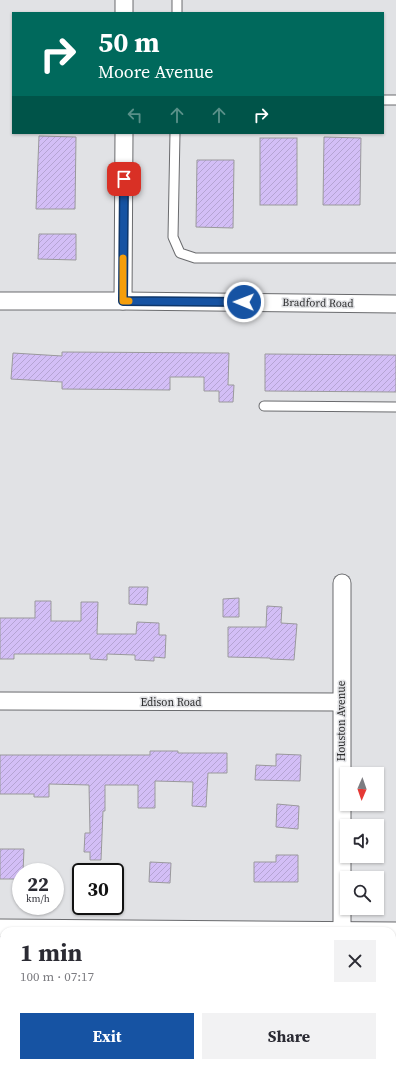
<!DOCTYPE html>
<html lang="en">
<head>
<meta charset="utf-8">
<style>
	body { margin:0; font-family:"Source Serif 4",serif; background:#f2f2f3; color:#2b2b33; height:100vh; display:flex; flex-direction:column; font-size:15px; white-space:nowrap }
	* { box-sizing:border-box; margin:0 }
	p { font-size:13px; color:#7c7c81 }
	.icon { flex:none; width:22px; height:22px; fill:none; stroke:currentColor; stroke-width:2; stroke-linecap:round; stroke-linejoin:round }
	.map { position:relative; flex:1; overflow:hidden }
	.panel { position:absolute; left:0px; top:927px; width:396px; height:140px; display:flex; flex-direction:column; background:#fff; border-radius:12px 12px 0 0; box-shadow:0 1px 3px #0004 }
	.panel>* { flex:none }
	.banner { position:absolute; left:12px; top:12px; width:372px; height:122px; border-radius:0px; box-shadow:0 1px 3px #0004; background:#00695c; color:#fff; overflow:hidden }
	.needle { width:26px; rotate:182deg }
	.fabs { position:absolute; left:340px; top:767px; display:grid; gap:8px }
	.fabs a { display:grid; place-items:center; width:44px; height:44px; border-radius:0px; background:#fff; box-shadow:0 1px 3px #0004; font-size:20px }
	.speed { position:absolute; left:12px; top:863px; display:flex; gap:8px; font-size:20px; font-weight:700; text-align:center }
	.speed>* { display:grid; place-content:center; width:52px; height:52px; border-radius:50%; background:#fff; box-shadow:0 1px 3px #0004; line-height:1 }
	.speed small { font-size:10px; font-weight:400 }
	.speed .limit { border:2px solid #111; border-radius:6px; background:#fff; color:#111 }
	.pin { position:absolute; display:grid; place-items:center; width:34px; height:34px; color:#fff; margin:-17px; border-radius:8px; box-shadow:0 2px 6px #0006 }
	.me { position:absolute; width:44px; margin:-22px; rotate:271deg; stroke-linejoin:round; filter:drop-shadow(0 0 3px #0008) }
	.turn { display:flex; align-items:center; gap:14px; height:84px; padding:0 20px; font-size:18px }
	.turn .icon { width:52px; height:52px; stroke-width:2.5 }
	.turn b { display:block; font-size:28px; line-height:34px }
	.lanes { display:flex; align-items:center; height:38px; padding:0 20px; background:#0003; justify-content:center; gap:20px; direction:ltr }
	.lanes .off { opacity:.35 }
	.round { display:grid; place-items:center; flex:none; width:42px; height:42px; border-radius:0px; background:#f2f2f3 }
	.summary { display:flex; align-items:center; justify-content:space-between; height:68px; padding:0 20px }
	h1 { font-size:24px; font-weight:700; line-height:30px }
	.primary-button { display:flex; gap:8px; margin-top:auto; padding:8px 20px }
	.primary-button a { flex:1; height:46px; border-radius:0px; background:#1653a3; color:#fff; font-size:16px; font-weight:700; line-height:46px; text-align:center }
	.primary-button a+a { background:#f2f2f3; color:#2b2b33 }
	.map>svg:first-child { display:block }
</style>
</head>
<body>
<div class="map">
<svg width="396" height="1067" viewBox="0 0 396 1067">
	<defs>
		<pattern id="building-hatch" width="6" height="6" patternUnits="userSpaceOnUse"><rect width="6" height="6" fill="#d3bef6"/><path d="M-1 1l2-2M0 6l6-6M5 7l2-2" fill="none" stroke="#b5a4d3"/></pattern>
	</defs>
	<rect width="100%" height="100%" fill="#e1e2e5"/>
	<g fill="url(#building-hatch)" stroke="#9a999c">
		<path d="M39,136L76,137L75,209H36Z"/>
		<path d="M324,137L361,138L360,205H323Z"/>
		<rect x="260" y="138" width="37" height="67"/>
		<path d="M197,160H234L233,228L196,227Z"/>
		<path d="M39,234H76V260L38,259Z"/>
		<path d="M62,352L229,353L228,385H234L233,402H219V391H204V377H170V390L62,389V382L11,379L13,353L62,356Z"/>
		<path d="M265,354L396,355V392L265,391Z"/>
		<path d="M129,587H148L147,605L129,604Z"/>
		<path d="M239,598V617H223V599Z"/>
		<path d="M35,601H51V621H81V602H98L97,634H136L137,622L159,623V635H166L165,658L154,657V661L135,660V655L107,654V660L90,659V654H14V659H0V618H35Z"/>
		<path d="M267,606L282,607L281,623L297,624L294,660L270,659V658L228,657V627H266Z"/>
		<path d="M150,751H178V753H227V773H208L206,807L192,806L193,782L155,781V808H138V785H105V811H103L101,860H90V852H84L85,833H90L89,785L49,784V797H34V794H0V755H150Z"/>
		<path d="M276,754L301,755L300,781L255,780L256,765L276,766Z"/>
		<path d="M277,804L299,806L298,829L276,827Z"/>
		<path d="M0,849H24L23,872H21V879H0Z"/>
		<path d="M276,855H298V882H254V862H276Z"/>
		<path d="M150,862L171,863L170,883L149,882Z"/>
	</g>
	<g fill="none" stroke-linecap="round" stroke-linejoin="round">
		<g stroke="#6a6b6e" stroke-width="11">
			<g id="service">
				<path d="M177,13V0"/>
				<path d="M383,100H396"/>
				<path d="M175,133L173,237L180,253L195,258H396"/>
				<path d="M264,406L396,407"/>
			</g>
		</g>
		<g stroke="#6a6b6e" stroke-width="19">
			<g id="minor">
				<path d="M124,13V0"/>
				<path d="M0,301H123L396,304"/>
				<path d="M123,301L124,133"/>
				<path d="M342,583V931"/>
				<path d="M0,701L341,702"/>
				<path d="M0,928L396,931"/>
				<path d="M341,1067L342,1063"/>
			</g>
		</g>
		<use href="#service" stroke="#fff" stroke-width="9"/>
		<use href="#minor" stroke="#fff" stroke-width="17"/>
	</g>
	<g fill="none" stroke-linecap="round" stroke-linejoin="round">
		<g stroke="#0e366a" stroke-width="10">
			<path id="route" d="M124,179L123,301L244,302"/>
		</g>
		<use href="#route" stroke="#1653a3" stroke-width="7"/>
		<path stroke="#f59e0b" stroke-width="7" d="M123,258V301H129"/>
	</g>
	<g text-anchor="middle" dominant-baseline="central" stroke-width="3" stroke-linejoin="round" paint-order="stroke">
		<g font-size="11" fill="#2c2d2e" stroke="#e1e2e5">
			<text transform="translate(318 303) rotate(1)">Bradford Road</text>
			<text x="171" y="702">Edison Road</text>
			<text transform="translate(341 721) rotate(-90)">Houston Avenue</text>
		</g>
	</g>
</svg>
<div class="fabs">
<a><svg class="needle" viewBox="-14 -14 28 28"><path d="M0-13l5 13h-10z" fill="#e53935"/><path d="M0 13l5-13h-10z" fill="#7c7c81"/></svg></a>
<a><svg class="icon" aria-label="sound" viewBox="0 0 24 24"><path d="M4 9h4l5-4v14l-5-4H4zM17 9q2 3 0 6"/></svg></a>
<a><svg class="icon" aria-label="search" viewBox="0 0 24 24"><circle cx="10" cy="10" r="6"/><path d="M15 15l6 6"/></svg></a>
</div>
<div class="speed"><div>22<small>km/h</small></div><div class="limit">30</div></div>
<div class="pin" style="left:124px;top:179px;background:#d93025"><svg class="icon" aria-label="arrive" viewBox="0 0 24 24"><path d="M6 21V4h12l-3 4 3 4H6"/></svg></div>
<svg class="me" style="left:244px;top:302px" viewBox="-20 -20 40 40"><circle r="17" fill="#1653a3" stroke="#fff" stroke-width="3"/><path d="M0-11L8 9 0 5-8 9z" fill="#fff"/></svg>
<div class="banner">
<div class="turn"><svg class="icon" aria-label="right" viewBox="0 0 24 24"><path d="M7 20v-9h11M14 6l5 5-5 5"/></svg><div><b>50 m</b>Moore Avenue</div></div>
<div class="lanes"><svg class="icon off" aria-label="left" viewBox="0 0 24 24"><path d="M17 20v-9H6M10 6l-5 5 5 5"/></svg><svg class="icon off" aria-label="ahead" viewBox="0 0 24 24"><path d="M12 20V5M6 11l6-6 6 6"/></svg><svg class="icon off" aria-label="ahead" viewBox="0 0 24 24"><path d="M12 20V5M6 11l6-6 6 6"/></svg><svg class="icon" aria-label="right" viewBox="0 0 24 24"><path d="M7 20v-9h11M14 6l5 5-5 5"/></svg></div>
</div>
<section class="panel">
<div class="summary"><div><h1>1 min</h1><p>100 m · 07:17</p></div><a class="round"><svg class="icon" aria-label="close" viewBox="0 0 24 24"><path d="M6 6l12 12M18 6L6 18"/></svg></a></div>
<div class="primary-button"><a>Exit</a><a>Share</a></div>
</section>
</div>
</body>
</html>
